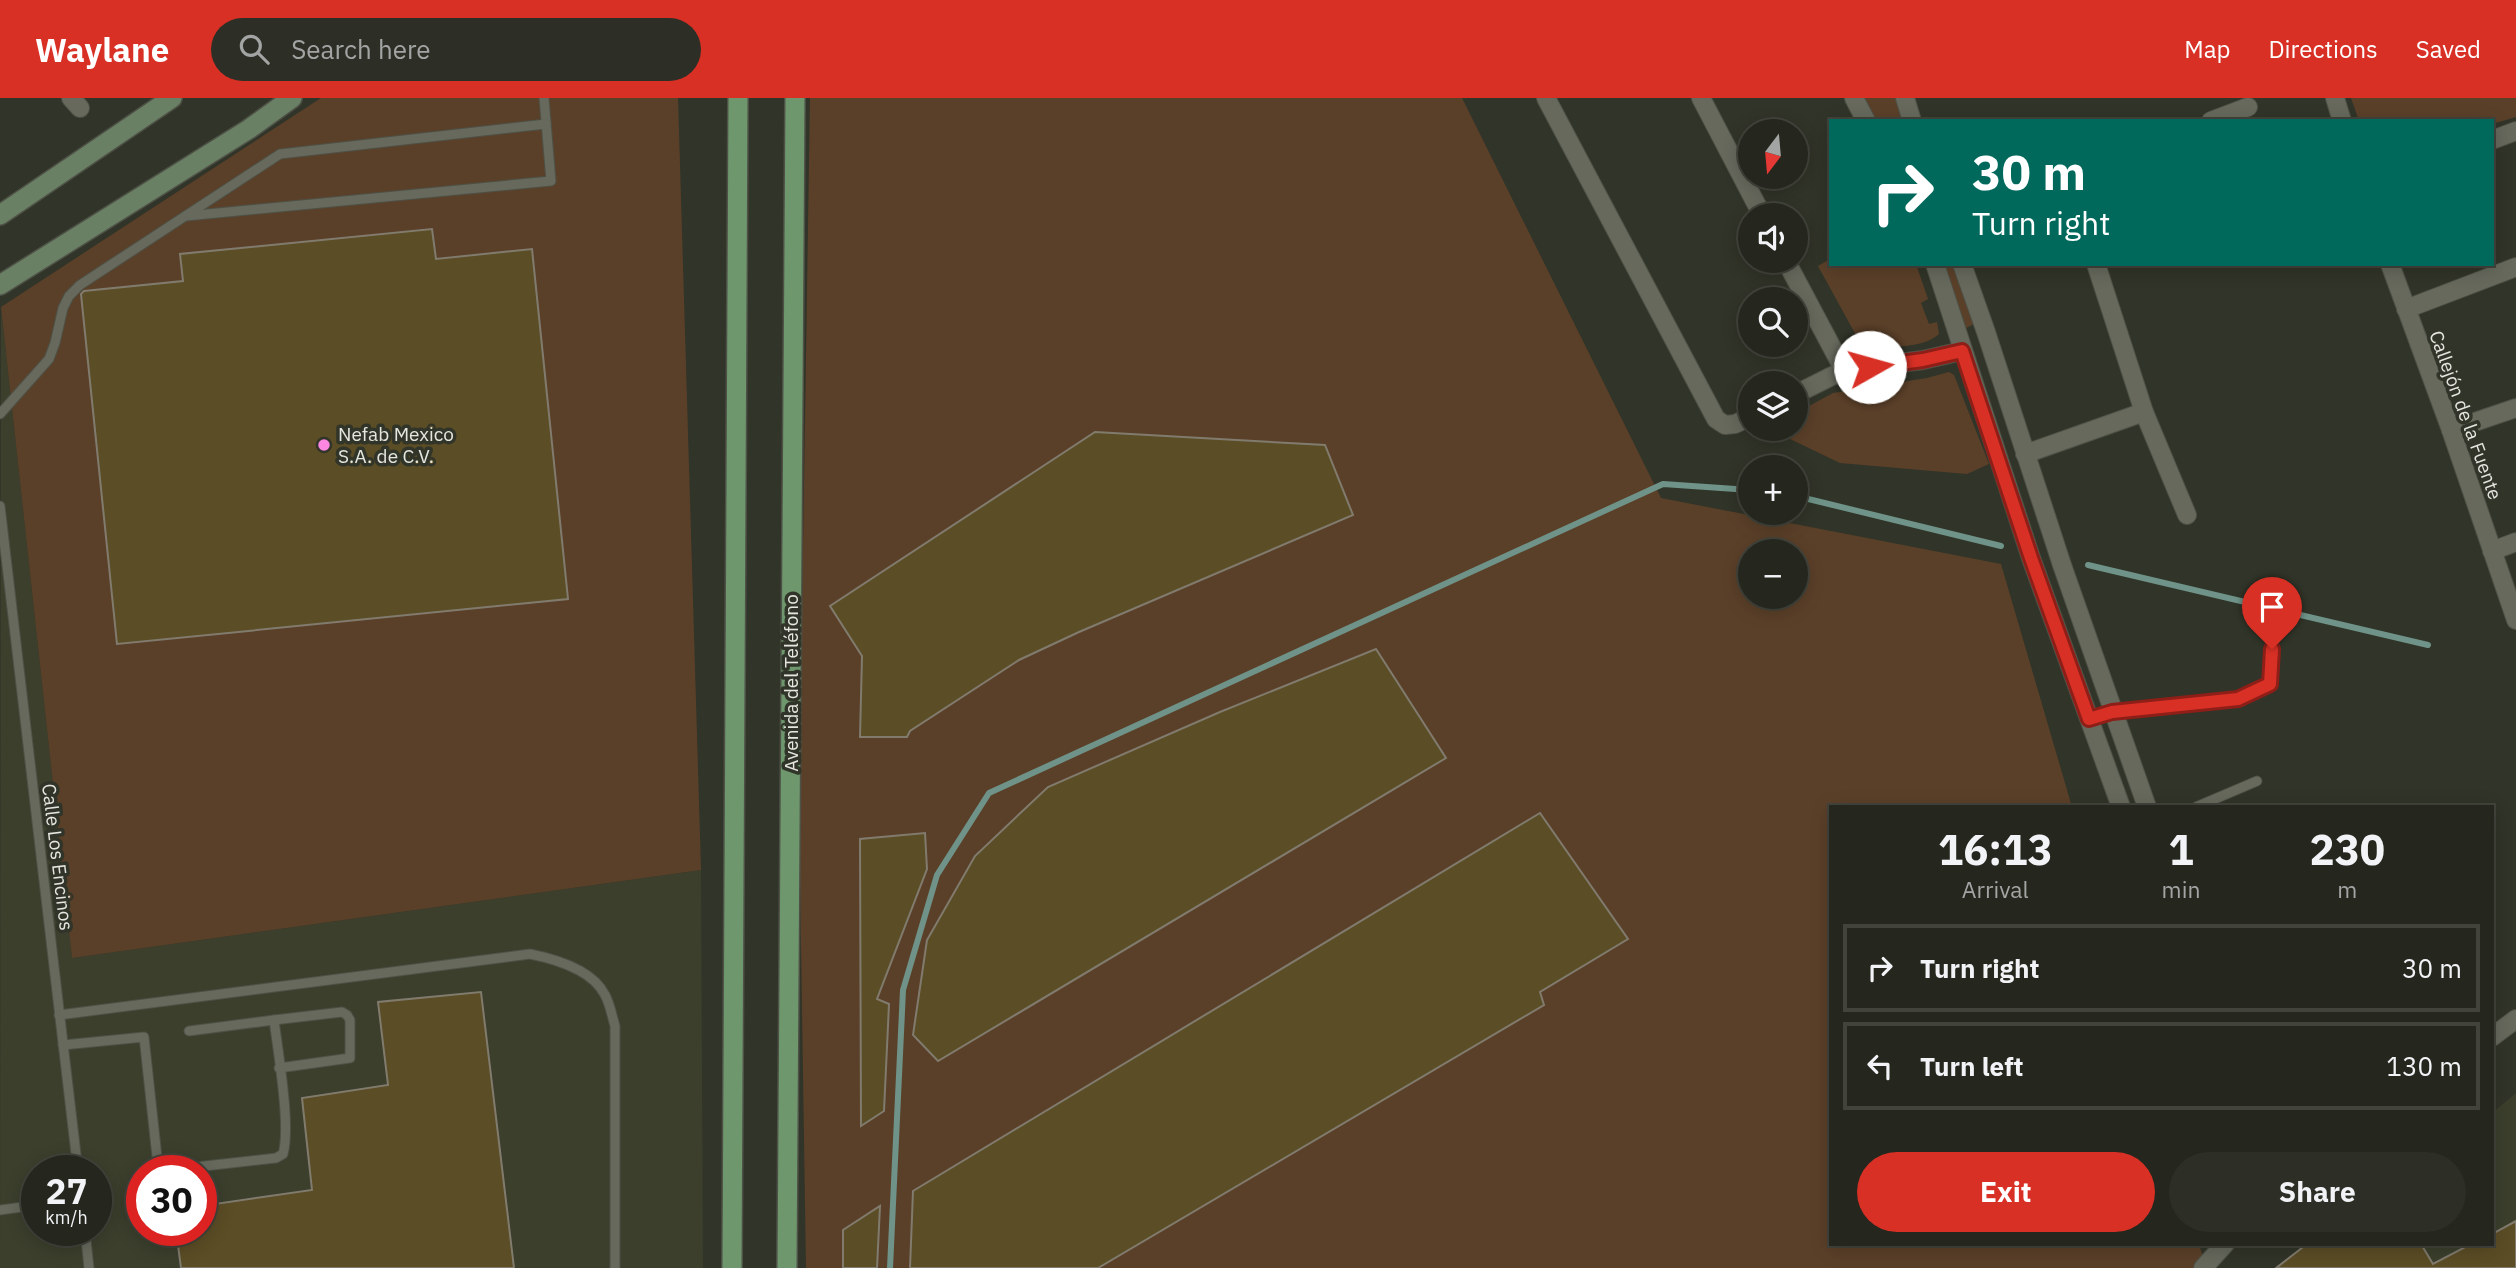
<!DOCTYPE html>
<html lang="en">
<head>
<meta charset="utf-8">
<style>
	body { margin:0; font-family:"IBM Plex Sans",sans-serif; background:#2d2f27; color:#f1f3f6; height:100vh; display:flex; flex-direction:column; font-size:26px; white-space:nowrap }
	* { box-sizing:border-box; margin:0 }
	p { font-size:23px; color:#a3a5a4 }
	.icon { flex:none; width:38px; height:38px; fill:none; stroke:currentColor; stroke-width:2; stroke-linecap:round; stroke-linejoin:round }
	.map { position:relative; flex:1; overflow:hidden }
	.panel { position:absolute; left:1829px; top:707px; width:665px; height:441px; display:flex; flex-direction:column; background:#25271e; border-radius:0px; box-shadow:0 4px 18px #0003,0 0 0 2px #42443c }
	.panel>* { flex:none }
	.banner { position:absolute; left:1829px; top:21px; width:665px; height:147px; border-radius:0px; box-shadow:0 4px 18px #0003,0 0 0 2px #42443c; background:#00695c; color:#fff; overflow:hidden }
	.needle { width:46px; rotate:196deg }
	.buttons { position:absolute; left:1738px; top:21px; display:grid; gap:14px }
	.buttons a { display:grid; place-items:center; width:70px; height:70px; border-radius:50%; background:#25271e; box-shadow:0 4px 18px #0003,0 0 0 2px #42443c; font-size:35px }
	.speed { position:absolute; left:21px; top:1057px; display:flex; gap:14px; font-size:35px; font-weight:700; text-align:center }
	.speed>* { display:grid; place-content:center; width:91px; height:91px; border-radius:50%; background:#25271e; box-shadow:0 4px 18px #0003,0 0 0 2px #42443c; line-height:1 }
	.speed small { font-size:18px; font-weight:400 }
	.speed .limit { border:10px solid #d22; background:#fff; color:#111 }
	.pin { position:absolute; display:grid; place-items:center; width:60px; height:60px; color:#fff; margin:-72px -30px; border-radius:50% 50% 50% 0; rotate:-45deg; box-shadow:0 0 7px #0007 }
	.pin .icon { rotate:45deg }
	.me { position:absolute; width:77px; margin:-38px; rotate:83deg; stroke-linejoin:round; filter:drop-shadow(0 0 5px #0008) }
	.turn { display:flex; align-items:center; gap:24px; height:147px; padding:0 28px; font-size:32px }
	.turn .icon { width:91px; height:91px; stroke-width:2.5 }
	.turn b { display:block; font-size:49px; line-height:60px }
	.eta { display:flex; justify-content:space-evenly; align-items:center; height:119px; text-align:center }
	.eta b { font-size:42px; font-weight:800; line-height:49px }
	.cta { display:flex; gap:14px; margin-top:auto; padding:14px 28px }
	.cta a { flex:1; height:80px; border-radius:42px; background:#d93025; color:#fff; font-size:28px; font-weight:800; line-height:80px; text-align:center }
	.cta a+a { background:#2d2f27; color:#f1f3f6 }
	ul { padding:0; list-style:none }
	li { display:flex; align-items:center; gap:21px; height:88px; margin:0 14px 10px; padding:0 14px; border:4px solid #42443c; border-radius:0px }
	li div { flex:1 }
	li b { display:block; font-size:26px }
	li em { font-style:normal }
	header { display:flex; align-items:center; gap:42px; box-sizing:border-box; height:98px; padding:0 35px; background:#d93025; color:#fff }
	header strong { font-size:33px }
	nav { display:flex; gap:38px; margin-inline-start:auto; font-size:24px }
	.search { width:490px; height:63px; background:#2d2f27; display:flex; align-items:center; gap:18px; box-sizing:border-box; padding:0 24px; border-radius:38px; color:#a3a5a4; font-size:26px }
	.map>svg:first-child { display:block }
</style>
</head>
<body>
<header>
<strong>Waylane</strong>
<div class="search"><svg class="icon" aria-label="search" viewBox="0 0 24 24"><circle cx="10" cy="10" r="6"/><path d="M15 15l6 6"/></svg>Search here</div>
<nav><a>Map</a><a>Directions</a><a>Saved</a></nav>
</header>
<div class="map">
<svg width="2516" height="1170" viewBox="0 0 2516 1170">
	<rect width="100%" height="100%" fill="#313428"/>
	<g fill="#3b3f2c" fill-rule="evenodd">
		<path d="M1,209L72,860L701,772L703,1170H0ZM37,1073H96V1132H37ZM142,1073H201V1132H142Z"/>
		<path d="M2516,995V1170H2303L2332,1146H2492V1015Z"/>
	</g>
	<g fill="#5b4029" fill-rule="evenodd">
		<path d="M321,0H678L701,772L72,860L1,209Z"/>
		<path d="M810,0H1462L1661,400L2001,466L2072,709H1830V1146H2199L2204,1163L2196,1170H806L799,714ZM1750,453H1796V499H1750Z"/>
		<path d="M1863,0H1898L1905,23H1875Z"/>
		<path d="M2351,0H2516V19L2492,26V23H2359Z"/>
		<path d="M1830,161V166H1916L1928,201L1921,205L1929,226L1937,224L1939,236C1923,251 1890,248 1869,250L1857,239L1818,168Z"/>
		<path d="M1943,166H1953L1976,225L1964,231Z"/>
		<path d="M1949,274L1954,277L1989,366L1967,376L1840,365L1769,331H1796V315L1833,295L1927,280Z"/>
	</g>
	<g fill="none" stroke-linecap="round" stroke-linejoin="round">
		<g stroke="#6f9388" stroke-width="6">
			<path d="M1796,398L2001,448"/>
			<path d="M2088,467L2428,547"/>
			<path d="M890,1170L903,892L937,777L989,695L1663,386L1750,392"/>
		</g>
	</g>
	<g fill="#5b4d25" stroke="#817b6e" stroke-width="2">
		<path d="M432,131L436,161L532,151L568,501L117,546L81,196L84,193L183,183L180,156Z"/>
		<path d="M1095,334L1325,347L1353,417L1079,534L1019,562L910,633L907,639H860L862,558L830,508Z"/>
		<path d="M1376,551L1446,660L938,963L913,937L927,842L975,758L1048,689L1220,614Z"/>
		<path d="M1540,715L1628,841L1540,894L1544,907L1098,1170H910L913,1093Z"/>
		<path d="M925,735L927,771L877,901L889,906L884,1013L861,1028L860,741Z"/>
		<path d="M481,894L514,1170H181L176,1132H201V1108L312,1092L302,1000L388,987L378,904Z"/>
		<path d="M880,1108L877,1170H843V1132Z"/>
		<path d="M2516,1123V1170H2276L2307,1146H2421L2433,1166L2471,1146H2492V1136Z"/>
	</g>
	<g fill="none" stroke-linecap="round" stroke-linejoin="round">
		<g stroke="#4e5146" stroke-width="11">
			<g id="service">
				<path d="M186,118L551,83L544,0"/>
				<path d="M0,316L49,261L55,245L63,210L69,198L80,187L280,56L546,26"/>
				<path d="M0,408L78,1073"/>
				<path d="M2089,621L2112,614L2238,601L2270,586L2272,551"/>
				<path d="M2196,709L2257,683"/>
				<path d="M59,917L530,856C555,861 592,871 605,897C610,906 612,918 615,928V1170"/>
				<path d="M189,933L274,922"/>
				<path d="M63,947L144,939L157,1059L165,1069L178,1071L276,1060L283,1056C291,1028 278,954 274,922L342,914L347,917L350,922V960L279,970"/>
				<path d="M0,1112L37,1107"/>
				<path d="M85,1132L89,1170"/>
			</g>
		</g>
		<g stroke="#4e5146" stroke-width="20">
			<g id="minor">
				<path d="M71,0L80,10"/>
				<path d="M1546,0L1716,321L1725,327L1735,326L1750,319"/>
				<path d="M1701,0L1762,117"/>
				<path d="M1854,0L1866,23"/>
				<path d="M1905,0L1912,23"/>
				<path d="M2335,0L2342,23"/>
				<path d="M2211,23L2248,9"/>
				<path d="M2492,42L2516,33"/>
				<path d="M1786,163L1844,272"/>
				<path d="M1935,166L2031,460L2121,709"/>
				<path d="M1962,166L1986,234L2062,467L2147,709"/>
				<path d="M2096,166L2144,314L2187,417"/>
				<path d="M2390,166L2451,332L2516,522"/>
				<path d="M2406,211L2516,169"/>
				<path d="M1796,296L1844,272L1923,262L1962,253"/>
				<path d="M2451,332L2516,310"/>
				<path d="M2025,356L2144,314"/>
				<path d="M2492,453L2516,444"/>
				<path d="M2492,939L2516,921"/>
				<path d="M2203,1170L2225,1146"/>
			</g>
		</g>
		<g stroke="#4e5146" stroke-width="22">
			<g id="secondary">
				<path d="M0,117L172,0"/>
				<path d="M0,187L249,31L292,0"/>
			</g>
		</g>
		<g stroke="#4e5146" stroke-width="22">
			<g id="primary">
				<path d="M732,1170L738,0"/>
				<path d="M787,1170L795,0"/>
			</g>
		</g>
		<use href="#service" stroke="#66695c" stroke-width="9"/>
		<use href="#minor" stroke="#66695c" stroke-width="18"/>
		<use href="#secondary" stroke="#6a8065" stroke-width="19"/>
		<use href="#primary" stroke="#6e976e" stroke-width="19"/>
	</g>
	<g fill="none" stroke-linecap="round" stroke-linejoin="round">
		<g stroke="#8d1f18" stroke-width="18">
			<path id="route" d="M1870,269L1923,262L1962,253L2031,460L2089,621L2112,614L2238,601L2270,586L2272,551"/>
		</g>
		<use href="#route" stroke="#d93025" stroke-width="12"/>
	</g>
	<circle fill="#fd86e1" stroke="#313428" stroke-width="2.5" cx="324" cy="347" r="7"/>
	<g text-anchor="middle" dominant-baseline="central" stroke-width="7" stroke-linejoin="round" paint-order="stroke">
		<g font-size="19" fill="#e4e6df" stroke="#313428">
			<text transform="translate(2466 317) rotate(70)">Callejón de la Fuente</text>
			<text transform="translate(791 585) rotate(-90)">Avenida del Teléfono</text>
			<text transform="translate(58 759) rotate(83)">Calle Los Encinos</text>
		</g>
		<g font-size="19" fill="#e4e6df" stroke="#313428" text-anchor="start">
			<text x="338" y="336">Nefab Mexico<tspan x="338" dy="22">S.A. de C.V.</tspan></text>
		</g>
	</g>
</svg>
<div class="buttons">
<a><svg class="needle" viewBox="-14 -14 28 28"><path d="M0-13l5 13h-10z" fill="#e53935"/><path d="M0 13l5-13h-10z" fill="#a3a5a4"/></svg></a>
<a><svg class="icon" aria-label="sound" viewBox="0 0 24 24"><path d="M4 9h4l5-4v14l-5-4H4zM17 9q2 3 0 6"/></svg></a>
<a><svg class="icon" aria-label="search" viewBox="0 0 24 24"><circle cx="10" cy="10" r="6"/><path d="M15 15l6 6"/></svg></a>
<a><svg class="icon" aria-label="layers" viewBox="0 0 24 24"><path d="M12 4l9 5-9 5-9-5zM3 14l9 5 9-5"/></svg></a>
<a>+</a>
<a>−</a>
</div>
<div class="speed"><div>27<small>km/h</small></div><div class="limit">30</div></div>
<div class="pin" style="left:2272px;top:551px;background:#d93025"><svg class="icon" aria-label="arrive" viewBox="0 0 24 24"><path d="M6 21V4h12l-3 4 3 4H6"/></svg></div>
<svg class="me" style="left:1870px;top:269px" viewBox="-20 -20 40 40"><circle r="19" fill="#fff"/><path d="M0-13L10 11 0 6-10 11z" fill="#d93025"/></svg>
<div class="banner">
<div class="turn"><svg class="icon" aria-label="right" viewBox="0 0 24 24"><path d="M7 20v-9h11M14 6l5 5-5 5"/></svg><div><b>30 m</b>Turn right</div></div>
</div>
<section class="panel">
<div class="eta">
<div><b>16:13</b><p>Arrival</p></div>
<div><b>1</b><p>min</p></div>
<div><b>230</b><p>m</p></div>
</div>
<ul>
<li><svg class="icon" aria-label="right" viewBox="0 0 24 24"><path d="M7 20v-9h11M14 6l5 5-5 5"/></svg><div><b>Turn right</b></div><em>30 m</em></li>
<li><svg class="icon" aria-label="left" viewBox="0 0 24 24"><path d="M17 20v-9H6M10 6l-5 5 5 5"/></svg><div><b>Turn left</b></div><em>130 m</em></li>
</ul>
<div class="cta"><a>Exit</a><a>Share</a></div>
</section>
</div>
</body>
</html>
